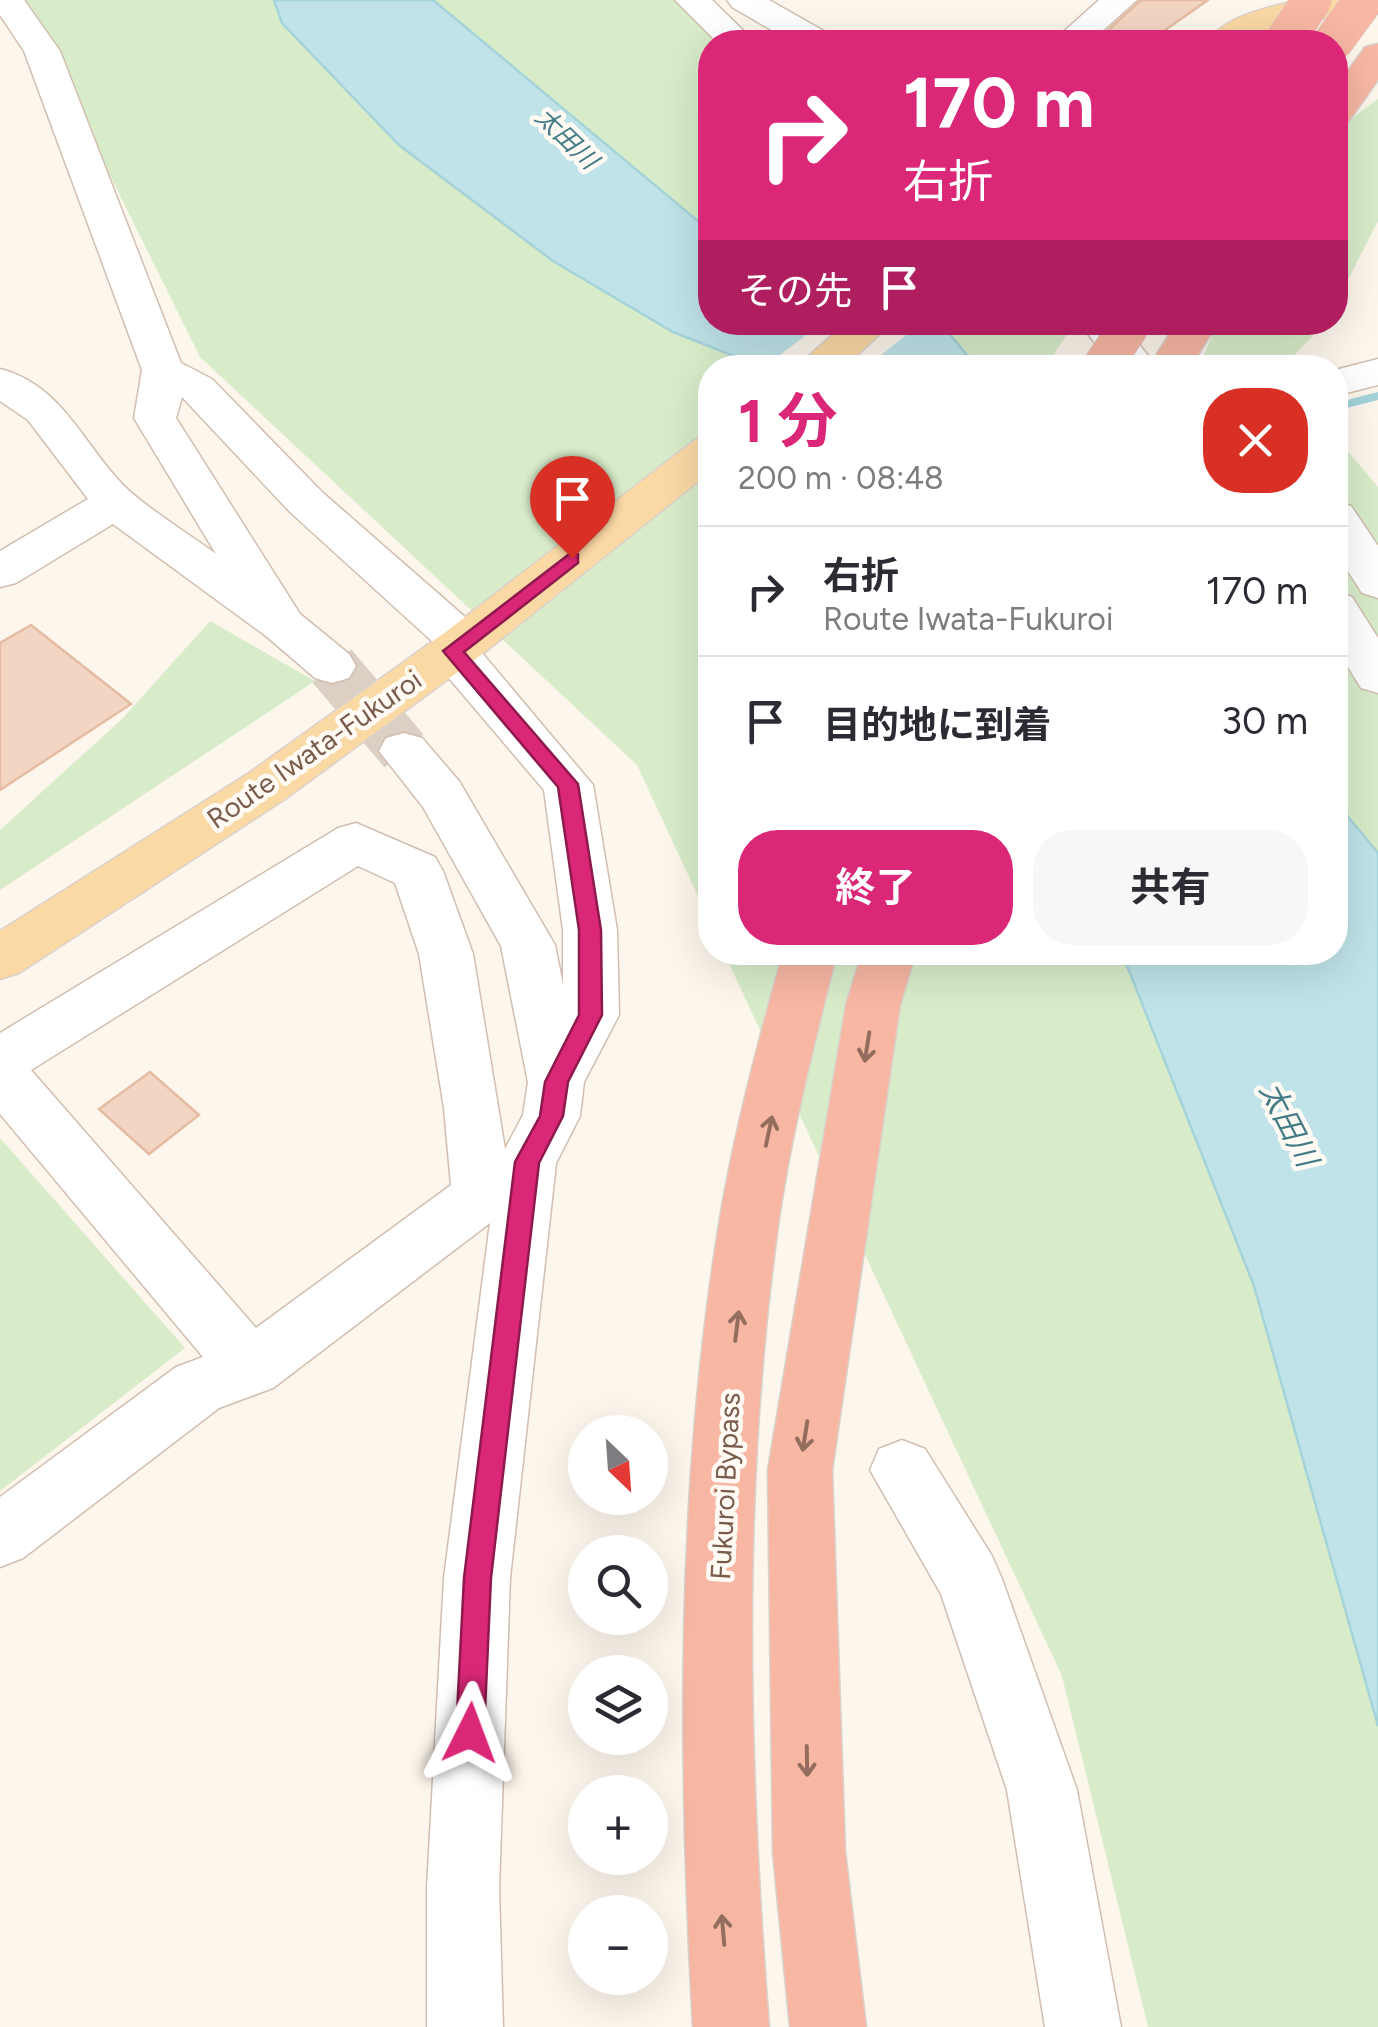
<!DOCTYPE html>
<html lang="ja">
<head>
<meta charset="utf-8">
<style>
	body { margin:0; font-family:Figtree,"Noto Sans JP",sans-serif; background:#f7f7f7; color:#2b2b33; height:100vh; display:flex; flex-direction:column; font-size:38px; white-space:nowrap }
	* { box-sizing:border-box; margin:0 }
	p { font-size:32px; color:#7c7c81 }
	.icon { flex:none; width:55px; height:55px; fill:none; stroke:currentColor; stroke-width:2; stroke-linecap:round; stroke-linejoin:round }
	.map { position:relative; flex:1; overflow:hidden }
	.side { position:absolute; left:698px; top:355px; width:650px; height:610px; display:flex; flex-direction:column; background:#fff; border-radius:40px; box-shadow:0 10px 40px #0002 }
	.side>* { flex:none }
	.guide { position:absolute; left:698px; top:30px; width:650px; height:305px; border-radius:40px; box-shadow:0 10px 40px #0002; background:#db2777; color:#fff; overflow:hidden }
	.needle { width:65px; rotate:155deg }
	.controls { position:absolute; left:568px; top:1415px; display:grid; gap:20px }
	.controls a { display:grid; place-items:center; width:100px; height:100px; border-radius:50%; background:#fff; box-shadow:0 10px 40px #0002; font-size:50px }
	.pin { position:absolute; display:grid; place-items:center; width:85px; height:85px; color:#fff; margin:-102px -42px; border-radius:50% 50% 50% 0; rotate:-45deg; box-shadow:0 0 10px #0007 }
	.pin .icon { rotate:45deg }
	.me { position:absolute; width:110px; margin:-55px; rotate:3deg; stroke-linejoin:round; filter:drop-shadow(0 0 8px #0008) }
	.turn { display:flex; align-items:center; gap:35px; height:210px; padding:0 40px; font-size:45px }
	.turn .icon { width:130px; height:130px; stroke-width:2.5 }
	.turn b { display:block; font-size:70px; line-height:85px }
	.then { display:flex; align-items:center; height:95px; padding:0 40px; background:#0003; gap:20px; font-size:38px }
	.round { display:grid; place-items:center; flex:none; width:105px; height:105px; border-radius:40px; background:#f7f7f7 }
	.summary { display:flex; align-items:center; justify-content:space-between; height:170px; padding:0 40px }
	h1 { font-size:60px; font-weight:700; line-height:75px; color:#db2777 }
	.button { display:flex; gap:20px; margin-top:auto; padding:20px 40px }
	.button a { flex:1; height:115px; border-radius:40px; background:#db2777; color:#fff; font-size:40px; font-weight:700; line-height:115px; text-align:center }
	.button a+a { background:#f7f7f7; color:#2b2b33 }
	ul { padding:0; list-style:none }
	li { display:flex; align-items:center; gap:30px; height:130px; padding:0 40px; border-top:2px solid #e1e1e2 }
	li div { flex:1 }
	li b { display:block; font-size:38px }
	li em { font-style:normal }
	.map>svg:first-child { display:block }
</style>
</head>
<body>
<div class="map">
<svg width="1378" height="2027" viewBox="0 0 1378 2027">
	<rect width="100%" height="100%" fill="#fdf6ec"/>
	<g fill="#d8ecc9">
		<path d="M14,0H693L737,42H710V322L1075,323L1045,367L710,368V922L637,765L200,357L36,26Z"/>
		<path d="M1378,99V221L1335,305V131Z"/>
		<path d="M1217,323H1325L1283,367L1199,368Z"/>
		<path d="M1335,442L1341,443L1378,487V2027H1148L1062,1676L724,953L1335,952Z"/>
		<path d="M210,621L315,681L0,890V830L123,718Z"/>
		<path d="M0,1138L185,1348L0,1491Z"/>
	</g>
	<g fill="#bfe3e8" stroke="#a5d3da" stroke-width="2.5">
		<path d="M274,0H433L710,231V322L934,323L947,331L977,367H762L673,332L553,261L399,145L282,23Z"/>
		<path d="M1335,801L1378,853V1726L1254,1286L1122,953L1335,952Z"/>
	</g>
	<path fill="#fdf6ec" d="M822,323H921L865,368L764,367Z"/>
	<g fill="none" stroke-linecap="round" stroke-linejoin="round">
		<path fill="#a5d3da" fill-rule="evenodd" d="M1378,392V400L1335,411V403Z"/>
	</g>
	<g fill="#f3d5c3" stroke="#e6bba3" stroke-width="2.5">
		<path d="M1141,0H1208L1148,42H1095Z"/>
		<path d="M31,625L131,704L0,790V643Z"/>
		<path d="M150,1072L199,1115L149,1154L99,1109Z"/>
	</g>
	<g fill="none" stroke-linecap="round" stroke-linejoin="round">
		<path stroke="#dcd0c4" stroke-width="51" stroke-dasharray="51 25" stroke-linecap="butt" d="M332,666L404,751"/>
		<g stroke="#d1beb0" stroke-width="3">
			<g id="minor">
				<path d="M0,0H24L60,51L181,363L212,379L322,492L481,631L488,643L482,653L593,785L617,930L619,1015L584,1082L580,1116L556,1163L510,1578L499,1888L503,2027H427V1888L444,1578L490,1223L273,1388L219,1408L23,1558L0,1567V1497L176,1367L203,1357L0,1114V1033L338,828L356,823L435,857L443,871L473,954L505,1149L523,1115L528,1082L501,946L423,807L379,751L386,738L404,733L422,738L459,781L555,945L563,985V930L544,790L436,663L429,651L434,643L290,512L182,397L176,418L300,614L349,654L356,666L349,678L332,683L315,678L266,636L113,524L16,583L0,587V551L88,499L28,420L0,401V369C67,386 86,454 134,495C159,516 189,534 216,554L134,418L142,370L24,51L0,15ZM358,866L395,883L419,954L444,1108L451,1185L256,1328L31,1070Z"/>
				<path d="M675,0H712L755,42H717Z"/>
				<path d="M727,0H769L829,34L834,42H792L732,7Z"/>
				<path d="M1099,0H1137L1090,42H1052Z"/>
				<path d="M1079,322H1121L1158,368H1114Z"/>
				<path d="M1378,359V385L1335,396V370Z"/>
				<path d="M1335,501L1351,506L1378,546V598L1362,593L1335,551Z"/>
				<path d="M1335,592L1352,597L1378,638V693L1361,688L1335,646Z"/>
				<path d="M902,1440L925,1449L992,1556L1002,1579L1077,1790L1121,2027H1045L1007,1790L941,1594L870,1470L879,1449Z"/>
			</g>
		</g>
		<g stroke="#dad1cd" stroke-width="3">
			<g id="major">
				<path d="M1300,0H1378V13L1302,21L1249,42H1207C1226,15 1270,7 1300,0Z"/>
				<path d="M847,322H893L843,368H795Z"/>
				<path d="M710,436V472L481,655L285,799L19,973L0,979V931L249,773L447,631L695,440Z"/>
			</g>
		</g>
		<g stroke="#dad1cd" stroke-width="3">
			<g id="highway">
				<path d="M1378,44V80L1348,122L1335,125V89L1365,47Z"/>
				<path d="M1177,322H1218L1190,368H1148Z"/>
				<path d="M783,952H837C815,1041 792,1129 779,1219C741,1488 748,1757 769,2027H693C678,1756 676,1486 720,1218C735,1128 759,1040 783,952Z"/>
				<path d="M862,952H916L900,1005L832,1470L845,1852L866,2027H790L773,1852L768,1470L846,1005Z"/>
			</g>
		</g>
		<use href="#minor" fill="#fff" fill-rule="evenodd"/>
		<use href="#major" fill="#fbd9a5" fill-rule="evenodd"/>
		<use href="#highway" fill="#f7b7a3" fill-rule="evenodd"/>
		<g stroke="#dad1cd" stroke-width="40" stroke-linecap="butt">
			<g id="highway-bridge">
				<path d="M1284,42L1312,0"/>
				<path d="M1333,42L1364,0"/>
				<path d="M1101,368L1129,327"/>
			</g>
		</g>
		<use href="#highway-bridge" stroke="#f7b7a3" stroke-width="39"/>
	</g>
	<defs><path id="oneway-shaft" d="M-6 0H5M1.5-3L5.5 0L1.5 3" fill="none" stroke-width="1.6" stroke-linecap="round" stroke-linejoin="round" transform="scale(2.5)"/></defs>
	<g stroke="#936e5e">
		<use href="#oneway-shaft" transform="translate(867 1047) rotate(99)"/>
		<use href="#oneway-shaft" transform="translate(769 1131) rotate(-78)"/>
		<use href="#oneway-shaft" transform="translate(737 1326) rotate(-83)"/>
		<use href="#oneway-shaft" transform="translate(805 1436) rotate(99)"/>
		<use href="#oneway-shaft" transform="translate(807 1761) rotate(89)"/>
		<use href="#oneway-shaft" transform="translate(723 1930) rotate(-95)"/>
	</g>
	<path fill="#db2777" stroke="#8e194d" stroke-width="2.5" d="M572,552L578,554V563L464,652L578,784L601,930L602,1015L568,1082L563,1116L539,1163L491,1578L484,1733L480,1743L470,1747L460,1743L456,1733L464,1578L515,1162L540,1116L545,1082L579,1015V930L558,787L443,651Z"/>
	<g text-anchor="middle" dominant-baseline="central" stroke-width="9" stroke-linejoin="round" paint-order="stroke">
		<g font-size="25" font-style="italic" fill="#437c86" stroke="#fffaf3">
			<text transform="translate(567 138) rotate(44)">太田川</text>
		</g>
		<g font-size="28" fill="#7a5c4d" stroke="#fffaf3">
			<text transform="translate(314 749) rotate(-35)">Route Iwata-Fukuroi</text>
			<text transform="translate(725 1486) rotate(-87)">Fukuroi Bypass</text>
		</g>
		<g font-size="30" font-style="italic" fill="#437c86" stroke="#fffaf3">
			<text transform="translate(1289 1124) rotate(63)">太田川</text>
		</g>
	</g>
</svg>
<div class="controls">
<a><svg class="needle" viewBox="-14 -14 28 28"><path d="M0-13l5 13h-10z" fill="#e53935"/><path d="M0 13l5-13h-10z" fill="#7c7c81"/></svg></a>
<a><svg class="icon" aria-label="search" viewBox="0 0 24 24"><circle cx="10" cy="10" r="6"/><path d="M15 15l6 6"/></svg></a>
<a><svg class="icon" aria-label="layers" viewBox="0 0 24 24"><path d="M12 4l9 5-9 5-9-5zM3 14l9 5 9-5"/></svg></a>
<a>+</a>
<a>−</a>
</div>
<div class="pin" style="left:572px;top:558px;background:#d93025"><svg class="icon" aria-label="arrive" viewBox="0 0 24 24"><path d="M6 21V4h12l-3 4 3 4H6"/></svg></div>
<svg class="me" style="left:470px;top:1733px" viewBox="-20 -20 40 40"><path d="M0-17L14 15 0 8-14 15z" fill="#db2777" stroke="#fff" stroke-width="4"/></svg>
<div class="guide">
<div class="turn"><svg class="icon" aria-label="right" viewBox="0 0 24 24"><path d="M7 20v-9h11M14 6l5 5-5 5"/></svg><div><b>170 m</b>右折</div></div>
<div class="then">その先<svg class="icon" aria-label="arrive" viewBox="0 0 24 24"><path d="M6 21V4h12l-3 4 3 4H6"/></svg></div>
</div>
<section class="side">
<div class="summary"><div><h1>1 分</h1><p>200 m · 08:48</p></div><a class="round" style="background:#d93025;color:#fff"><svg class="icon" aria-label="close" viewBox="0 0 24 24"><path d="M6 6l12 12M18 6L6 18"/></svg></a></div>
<ul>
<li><svg class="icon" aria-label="right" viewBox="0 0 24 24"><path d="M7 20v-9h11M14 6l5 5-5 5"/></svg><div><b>右折</b><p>Route Iwata-Fukuroi</p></div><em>170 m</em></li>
<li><svg class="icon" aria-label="arrive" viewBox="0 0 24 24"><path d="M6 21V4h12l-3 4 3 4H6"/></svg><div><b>目的地に到着</b></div><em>30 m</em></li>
</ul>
<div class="button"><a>終了</a><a>共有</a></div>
</section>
</div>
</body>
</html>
